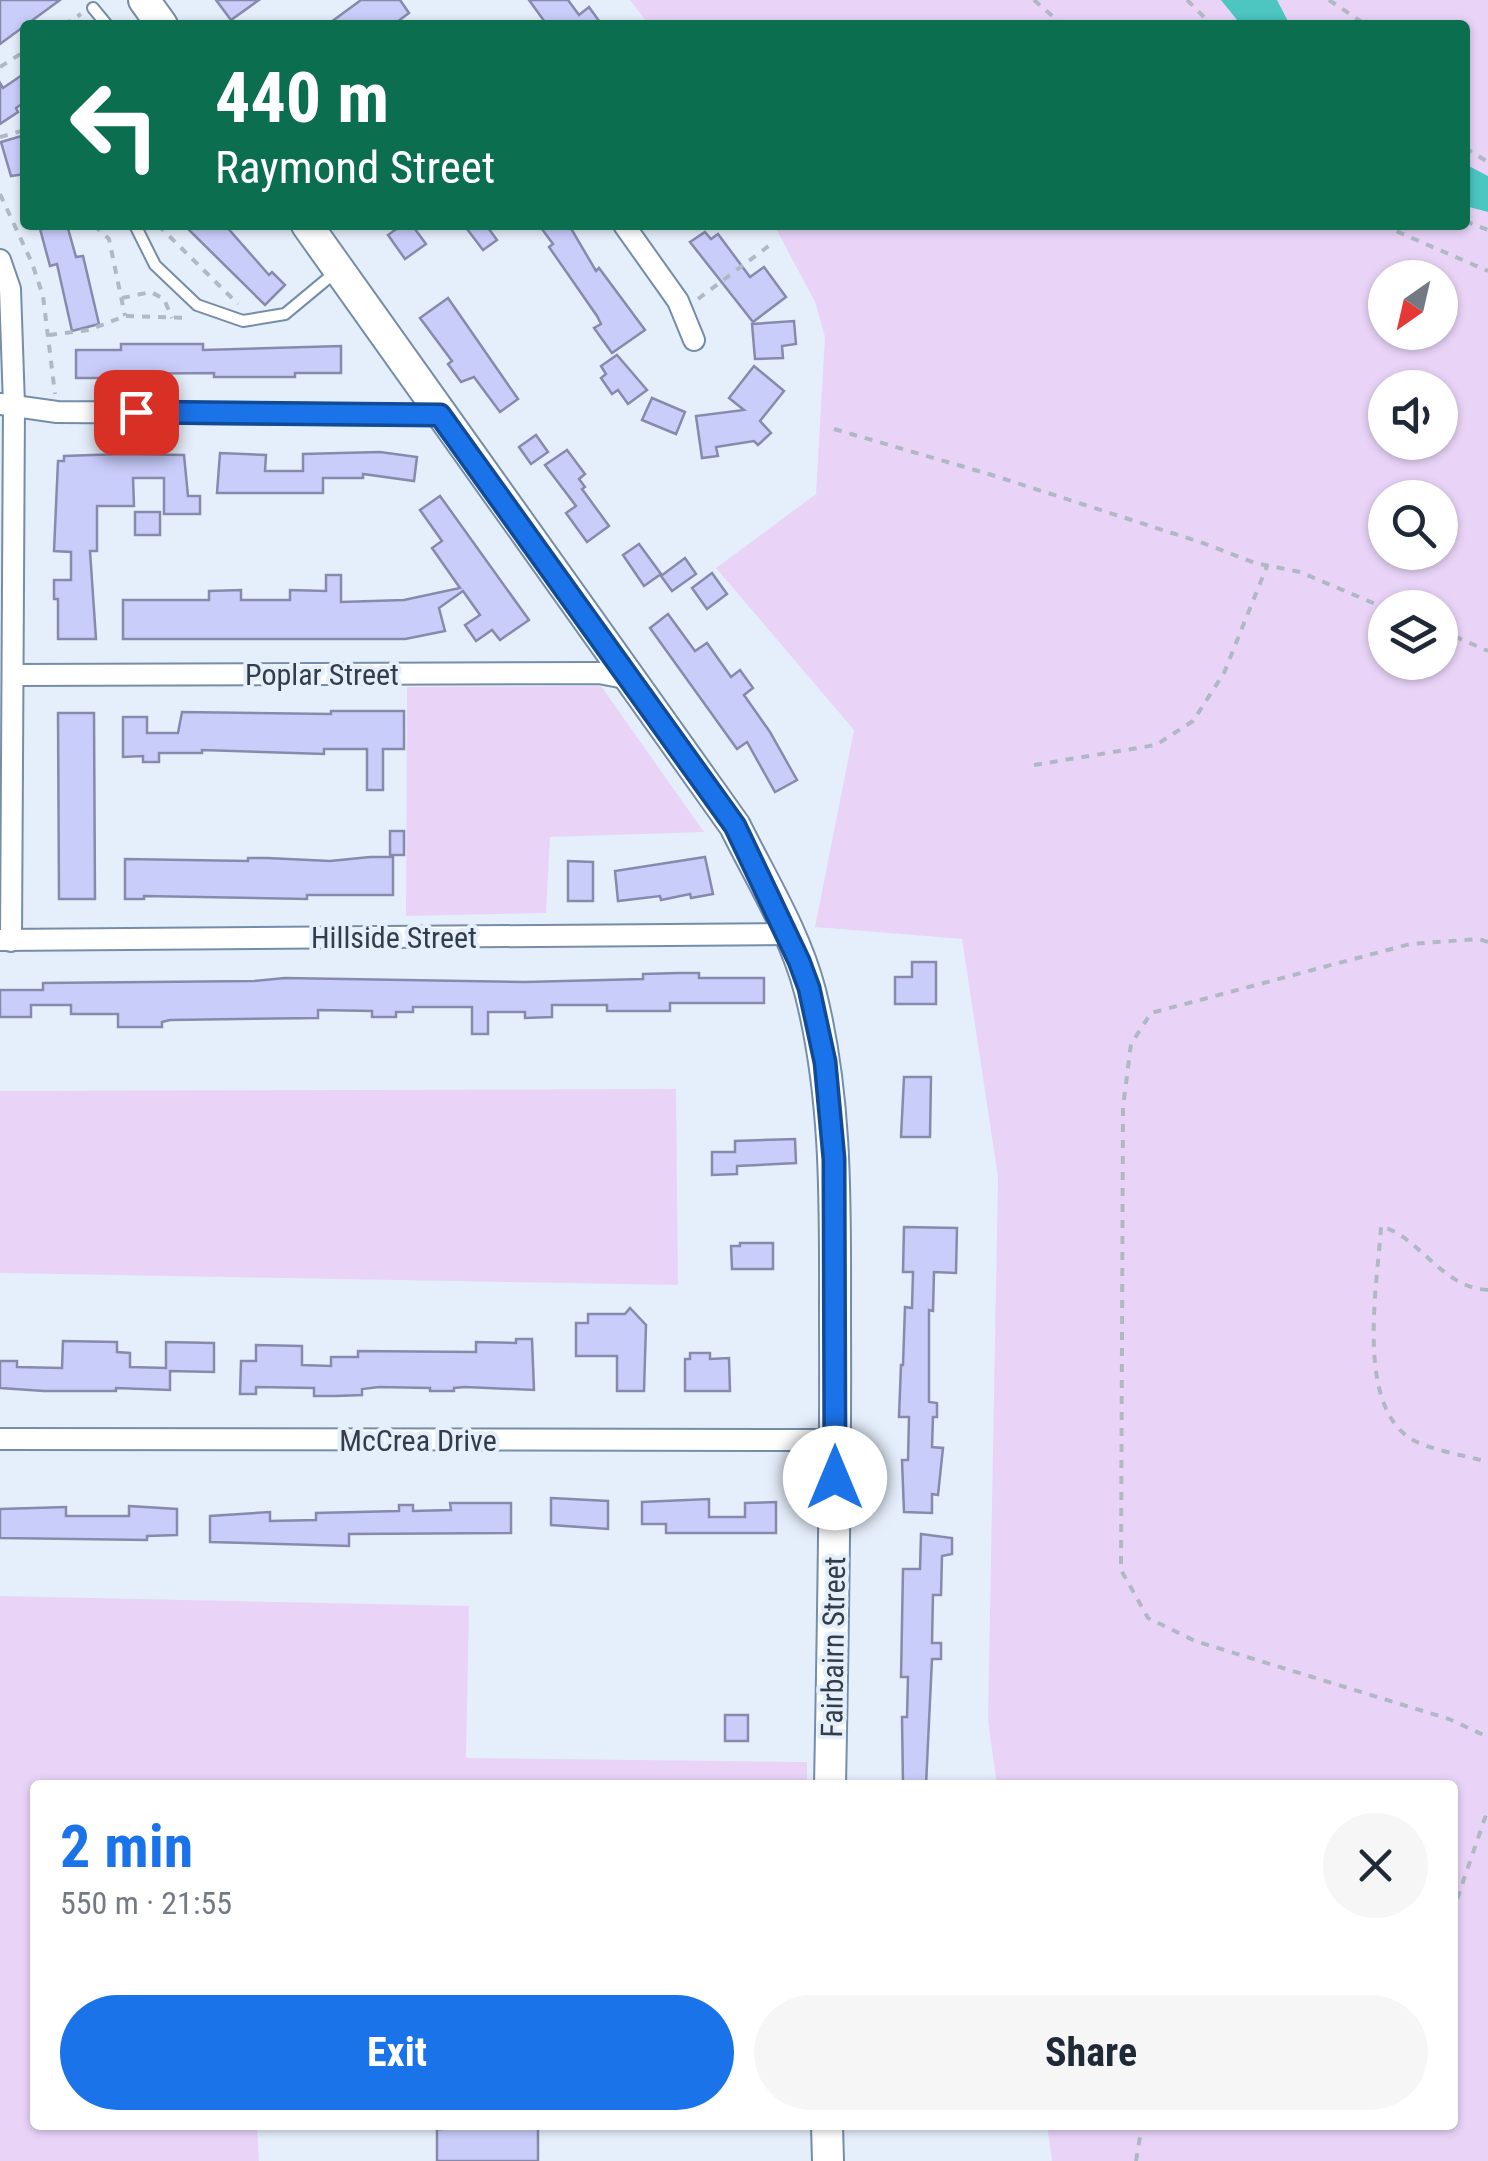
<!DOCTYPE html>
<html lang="en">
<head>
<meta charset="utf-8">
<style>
	body { margin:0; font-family:"Roboto Condensed",sans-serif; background:#f6f6f7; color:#1f2937; height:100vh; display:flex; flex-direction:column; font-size:38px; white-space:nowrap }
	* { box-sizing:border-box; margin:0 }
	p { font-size:32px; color:#747a83 }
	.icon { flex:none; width:55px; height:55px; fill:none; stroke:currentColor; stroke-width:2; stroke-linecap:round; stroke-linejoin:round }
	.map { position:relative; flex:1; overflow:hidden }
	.details { position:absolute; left:30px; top:1780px; width:1428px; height:350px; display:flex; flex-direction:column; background:#fff; border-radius:10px; box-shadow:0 2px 8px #0004 }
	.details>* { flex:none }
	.banner { position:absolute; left:20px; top:20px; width:1450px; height:210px; border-radius:10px; box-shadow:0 2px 8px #0004; background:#0b6e4f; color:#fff; overflow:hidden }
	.needle { width:65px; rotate:214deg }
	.tools { position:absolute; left:1368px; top:260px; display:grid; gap:20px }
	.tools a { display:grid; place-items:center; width:90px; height:90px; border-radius:50%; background:#fff; box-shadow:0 2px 8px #0004; font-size:50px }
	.pin { position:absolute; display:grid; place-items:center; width:85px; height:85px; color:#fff; margin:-42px; border-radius:20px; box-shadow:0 5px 15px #0006 }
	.me { position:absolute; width:110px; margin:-55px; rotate:0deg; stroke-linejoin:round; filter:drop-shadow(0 0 8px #0008) }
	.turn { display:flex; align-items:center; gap:35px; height:210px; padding:0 30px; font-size:45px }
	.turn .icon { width:130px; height:130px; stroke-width:2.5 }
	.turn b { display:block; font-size:70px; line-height:85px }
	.round { display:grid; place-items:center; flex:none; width:105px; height:105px; border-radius:52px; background:#f6f6f7 }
	.overview { display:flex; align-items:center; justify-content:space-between; height:170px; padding:0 30px }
	h1 { font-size:60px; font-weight:700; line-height:75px; color:#1a73e8 }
	.button { display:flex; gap:20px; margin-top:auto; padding:20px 30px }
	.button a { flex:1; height:115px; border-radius:60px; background:#1a73e8; color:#fff; font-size:40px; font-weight:700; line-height:115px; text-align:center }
	.button a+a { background:#f6f6f7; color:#1f2937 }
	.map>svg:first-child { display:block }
</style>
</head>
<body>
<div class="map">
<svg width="1488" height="2161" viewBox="0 0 1488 2161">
	<rect width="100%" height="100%" fill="#e5effb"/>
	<g fill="#e9d4f8" fill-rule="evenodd">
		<path d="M630,0H1221L1241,25H649Z"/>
		<path d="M1277,0H1488V176L1465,164V25H1290Z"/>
		<path d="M1465,206L1488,212V2161H1052L1047,2125H1452V1785H997L988,1721L998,1177L962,939L815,927L854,730L716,568L816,494L825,337L815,302L774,225H1465ZM1385,278H1440V332H1385ZM1385,388H1440V442H1385ZM1385,498H1440V552H1385ZM1385,608H1440V662H1385Z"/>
		<path d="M601,686L704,832L550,837L546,913L406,916L407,687Z"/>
		<path d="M676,1089L678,1285L0,1273V1091Z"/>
		<path d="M0,1596L469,1606L466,1758L807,1762V1785H35V2125H257L259,2161H0Z"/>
	</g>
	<g fill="#4dc5c1">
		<path d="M1221,0H1277L1290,25H1241Z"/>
		<path d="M1465,164L1488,176V212L1465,206Z"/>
	</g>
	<g fill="#c9cdfa" stroke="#878aab" stroke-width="2.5">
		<path d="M0,0H60L0,44Z"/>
		<path d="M216,0H259L231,20Z"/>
		<path d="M361,0H400L409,13L393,25H327Z"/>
		<path d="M529,0H568L579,15L589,7L602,25H547Z"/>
		<path d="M25,73V102L16,108L18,112L0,124V83L3,88Z"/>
		<path d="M25,135V174L11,176L1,142Z"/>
		<path d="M39,225H67L76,257L83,256L99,324L72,331L57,264L50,266Z"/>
		<path d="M184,225H225L269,275L272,272L285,285L265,305Z"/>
		<path d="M402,225H412L426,244L405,259L388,235Z"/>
		<path d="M464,225H486L497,240L483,250Z"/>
		<path d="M539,225H569L596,271L599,268L645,330L612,353L594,328L601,324L597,316L549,247L553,244Z"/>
		<path d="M705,232L711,239L718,234L750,277L764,267L786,297L753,322L690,242Z"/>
		<path d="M448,298L518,399L500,412L474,377L461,382L448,364L452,361L420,318Z"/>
		<path d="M794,321L796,344L782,346L783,358L755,359L752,324Z"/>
		<path d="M121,344H203V350L341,346V373H295V377H214V373L111,374V378H76V350H121Z"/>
		<path d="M617,355L647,390L628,404L618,390L612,394L601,378L606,374L601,366Z"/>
		<path d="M754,366L784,391L760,421L771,433L758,445L754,441L716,447L718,456L702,458L696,416L744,410L729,398Z"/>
		<path d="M652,398L685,412L676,434L642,420Z"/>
		<path d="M536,435L548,452L531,464L519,447Z"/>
		<path d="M567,450L585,474L579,479L585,487L582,489L609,526L587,542L566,513L576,506L545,465Z"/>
		<path d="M380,452L417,457L414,481L363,474V478H323V493H217L220,453L266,455L265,471H303V454Z"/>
		<path d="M122,454L184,455L188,496H200V514H164V478H133L134,506H97V551H90L96,639H58V599H54V580H71V552L54,551L58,461H64V456Z"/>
		<path d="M440,496L529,620L500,640L492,630L476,641L465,625L480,615L463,591L439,608L445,631L405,639H123V600H209V591L241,590V600H290V590L326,591V575H341V602L404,600L460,588L432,548L442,541L420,510Z"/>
		<rect x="135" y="512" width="25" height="23"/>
		<path d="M639,544L661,574L644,586L623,555Z"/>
		<path d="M685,558L696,574L672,591L661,576Z"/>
		<path d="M712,573L727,594L707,609L692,588Z"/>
		<path d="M668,614L695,651L707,643L731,677L740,670L753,688L744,695L770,732L797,780L775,792L747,742L737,749L650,628Z"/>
		<path d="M331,711H404V749H383V790H367V749H324V754L202,750V753H159V762H143V756L123,757V717H147V733H178L182,712L331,714Z"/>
		<path d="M58,713H94L95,899H59Z"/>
		<rect x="390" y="831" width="14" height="24"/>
		<path d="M370,857H393V895H307V899L144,896V899H125V859L248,861V858H267L330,861Z"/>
		<path d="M705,857L713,894L691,898L690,894L661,900L660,896L618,901L615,871Z"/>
		<path d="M568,861L593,862V901H568Z"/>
		<path d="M912,962H936V1004H895V977H912Z"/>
		<path d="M678,973H699V978H764V1003H670V1011H607V1005H552V1017L525,1018V1012H488V1034H472V1007H413V1012H396V1017H372V1011L318,1010V1018L170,1020L162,1022V1027H118V1014H71V1005H31V1017H0V990H43V983L254,981L285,978L525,982L643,979V974Z"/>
		<path d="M904,1077H931L930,1137H901Z"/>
		<path d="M795,1139L796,1163L737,1166V1174L712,1175V1152H735V1141Z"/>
		<path d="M904,1227L957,1228L956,1273L934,1272L933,1311L929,1310V1402L937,1403V1417H933L932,1447L943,1448L938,1495L932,1494V1513L904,1512L902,1460H908L909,1417H899L901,1365H903L905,1307L912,1308L913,1272H903Z"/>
		<path d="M740,1243H773V1269H732L731,1246H740Z"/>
		<path d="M630,1308L646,1325L644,1391H617V1356H576V1323H588V1314H625Z"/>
		<path d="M516,1339H532L534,1390L465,1387L454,1388V1391H430V1388L379,1387L362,1389V1395L336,1396H314V1388L256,1387V1394H240L241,1361H256V1345L302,1346V1365L331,1366V1357H358V1351L476,1352V1342L516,1343Z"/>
		<path d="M63,1341L117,1342V1352L130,1353V1367L166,1368V1342L214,1343V1372L170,1371V1390L116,1388V1391H44L0,1388V1361H17V1367L62,1368Z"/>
		<path d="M690,1353H710V1359L729,1358L730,1391H685V1359H690Z"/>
		<path d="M551,1498L608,1501V1529L551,1525Z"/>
		<path d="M709,1499V1517H745V1503L776,1502V1533H666V1524H642V1502Z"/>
		<path d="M450,1503H511V1533L349,1534V1546L210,1542V1516L270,1512V1521L316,1520V1513L399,1511V1505H413V1511L451,1510Z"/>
		<path d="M129,1506L177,1509V1535L147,1536V1540L0,1538V1509L66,1507V1516H129Z"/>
		<path d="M921,1534L952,1538V1554L942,1556L941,1595H933L932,1643H941V1659H932L926,1785H903L902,1717H907L908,1677H901L903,1569H920Z"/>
		<rect x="725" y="1715" width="23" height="26"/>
		<path d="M441,2125H538V2161H437V2129H441Z"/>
	</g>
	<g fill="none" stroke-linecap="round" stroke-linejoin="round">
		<g stroke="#758da8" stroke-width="14">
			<g id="lane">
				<path d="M93,8L107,25"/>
				<path d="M135,225L155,265L197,305L243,321L285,314L338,270"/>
			</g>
		</g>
		<g stroke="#758da8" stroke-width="24">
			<g id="street">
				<path d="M624,225L678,301L694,340"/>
				<path d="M0,260L10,289L14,405L11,941"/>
				<path d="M0,404L57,412L441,415"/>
				<path d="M15,675L599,673L630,679"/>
				<path d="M0,940L789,934"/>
				<path d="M0,1439L836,1440"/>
			</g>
		</g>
		<g stroke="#758da8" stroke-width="34">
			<g id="secondary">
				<path d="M144,0L162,25"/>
				<path d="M307,225L735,826C761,879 795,933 810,991C838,1100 835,1212 835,1323C836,1477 833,1631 830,1785"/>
				<path d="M827,2125L828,2161"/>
			</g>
		</g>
		<g stroke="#afb9c5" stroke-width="4" stroke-dasharray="8 8" stroke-linecap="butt">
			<path d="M1034,0L1063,25"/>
			<path d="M1187,0L1212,25"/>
			<path d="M1329,0L1366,25"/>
			<path d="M64,25L81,14"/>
			<path d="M0,67L25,51"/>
			<path d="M0,137L25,130"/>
			<path d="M1465,148L1488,162"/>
			<path d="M0,194L32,263L43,296L55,394"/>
			<path d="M1465,221L1488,230"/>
			<path d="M94,225L109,239L125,316"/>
			<path d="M158,225L238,304"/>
			<path d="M1382,225L1488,271"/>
			<path d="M122,298L151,292L164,299L172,318"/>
			<path d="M698,299L774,242"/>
			<path d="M49,335L89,330L125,316L190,318"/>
			<path d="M834,429L992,475L1203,543L1255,563L1300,572L1385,608"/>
			<path d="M1440,630L1488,651"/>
			<path d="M1034,765L1156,745L1193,721L1224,673L1267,566"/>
			<path d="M1488,942L1479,939L1410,944L1151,1013L1131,1044L1123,1107L1121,1570L1148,1618L1195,1641L1449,1719L1488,1737"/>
			<path d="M1488,1290C1442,1288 1421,1238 1381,1226C1378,1283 1354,1406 1413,1440C1431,1450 1467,1456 1488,1462"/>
			<path d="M1452,1914L1488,1809"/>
			<path d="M1136,2161L1142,2125"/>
		</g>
		<use href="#lane" stroke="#fff" stroke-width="10"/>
		<use href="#street" stroke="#fff" stroke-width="20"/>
		<use href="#secondary" stroke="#fff" stroke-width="30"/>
	</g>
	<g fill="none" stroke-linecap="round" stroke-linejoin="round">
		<g stroke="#114b97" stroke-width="25">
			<path id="route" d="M136,412L440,415L735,826L799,961L809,988L825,1062L834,1159L835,1478"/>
		</g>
		<use href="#route" stroke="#1a73e8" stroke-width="18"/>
	</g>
	<g text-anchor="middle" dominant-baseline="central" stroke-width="8" stroke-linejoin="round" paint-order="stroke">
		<g font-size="30" fill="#333d49" stroke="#e5effb">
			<text x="322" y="674">Poplar Street</text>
			<text x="394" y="937">Hillside Street</text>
			<text x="418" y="1440">McCrea Drive</text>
			<text transform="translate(833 1647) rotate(-89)">Fairbairn Street</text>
		</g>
	</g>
</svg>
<div class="tools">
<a><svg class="needle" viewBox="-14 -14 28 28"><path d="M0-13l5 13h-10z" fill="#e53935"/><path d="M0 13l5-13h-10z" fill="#747a83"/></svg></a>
<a><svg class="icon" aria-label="sound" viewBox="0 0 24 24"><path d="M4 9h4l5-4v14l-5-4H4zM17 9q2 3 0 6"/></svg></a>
<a><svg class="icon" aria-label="search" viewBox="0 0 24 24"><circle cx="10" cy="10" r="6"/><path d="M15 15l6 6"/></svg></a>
<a><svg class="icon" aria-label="layers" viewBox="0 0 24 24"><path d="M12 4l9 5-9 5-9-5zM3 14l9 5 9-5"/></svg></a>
</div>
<div class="pin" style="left:136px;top:412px;background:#d93025"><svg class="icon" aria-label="arrive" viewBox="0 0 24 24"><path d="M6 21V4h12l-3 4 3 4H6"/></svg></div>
<svg class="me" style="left:835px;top:1478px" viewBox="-20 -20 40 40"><circle r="19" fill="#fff"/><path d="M0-13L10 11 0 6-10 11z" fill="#1a73e8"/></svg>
<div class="banner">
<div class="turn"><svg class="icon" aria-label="left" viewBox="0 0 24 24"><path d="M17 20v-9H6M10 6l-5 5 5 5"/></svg><div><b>440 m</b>Raymond Street</div></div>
</div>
<section class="details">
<div class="overview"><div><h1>2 min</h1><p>550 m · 21:55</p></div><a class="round"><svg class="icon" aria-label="close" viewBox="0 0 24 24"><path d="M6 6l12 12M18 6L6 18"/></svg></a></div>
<div class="button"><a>Exit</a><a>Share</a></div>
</section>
</div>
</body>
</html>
